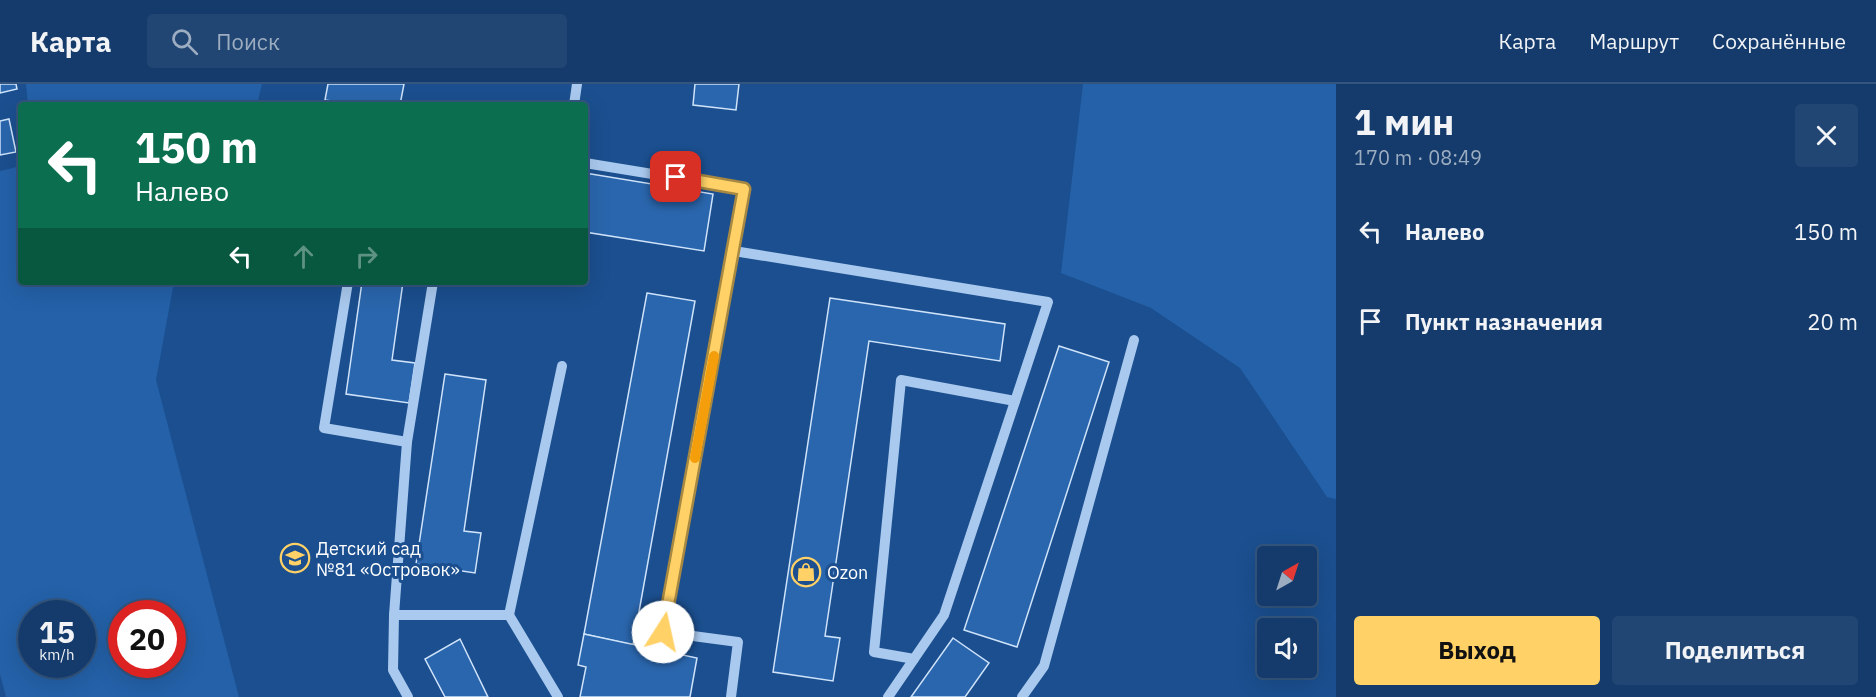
<!DOCTYPE html>
<html lang="ru">
<head>
<meta charset="utf-8">
<style>
	body { margin:0; font-family:"IBM Plex Sans",sans-serif; background:#214673; color:#f1f3f6; height:100vh; display:flex; flex-direction:column; font-size:22px; white-space:nowrap }
	* { box-sizing:border-box; margin:0 }
	p { font-size:20px; color:#9dadc1 }
	.icon { flex:none; width:33px; height:33px; fill:none; stroke:currentColor; stroke-width:2; stroke-linecap:round; stroke-linejoin:round }
	.map { position:relative; flex:1; overflow:hidden }
	.drawer { display:flex; flex-direction:column; background:#143b6b; width:540px }
	.drawer>* { flex:none }
	.hud { position:absolute; left:18px; top:18px; width:570px; height:183px; border-radius:6px; box-shadow:0 6px 24px #0002,0 0 0 2px #33557e; background:#0b6e4f; color:#fff; overflow:hidden }
	.needle { width:39px; rotate:39deg }
	.tools { position:absolute; left:1257px; top:462px; display:grid; gap:12px }
	.tools a { display:grid; place-items:center; width:60px; height:60px; border-radius:6px; background:#143b6b; box-shadow:0 6px 24px #0002,0 0 0 2px #33557e; font-size:30px }
	.speed { position:absolute; left:18px; top:516px; display:flex; gap:12px; font-size:30px; font-weight:700; text-align:center }
	.speed>* { display:grid; place-content:center; width:78px; height:78px; border-radius:50%; background:#143b6b; box-shadow:0 6px 24px #0002,0 0 0 2px #33557e; line-height:1 }
	.speed small { font-size:15px; font-weight:400 }
	.speed .limit { border:9px solid #d22; background:#fff; color:#111 }
	.pin { position:absolute; display:grid; place-items:center; width:51px; height:51px; color:#fff; margin:-26px; border-radius:12px; box-shadow:0 3px 9px #0006 }
	.me { position:absolute; width:66px; margin:-33px; rotate:10deg; stroke-linejoin:round; filter:drop-shadow(0 0 4px #0008) }
	.turn { display:flex; align-items:center; gap:21px; height:126px; padding:0 18px; font-size:27px }
	.turn .icon { width:78px; height:78px; stroke-width:2.5 }
	.turn b { display:block; font-size:42px; line-height:51px }
	.lanes { display:flex; align-items:center; height:57px; padding:0 18px; background:#0003; justify-content:center; gap:30px; direction:ltr }
	.lanes .off { opacity:.35 }
	.round { display:grid; place-items:center; flex:none; width:63px; height:63px; border-radius:6px; background:#214673 }
	.summary { display:flex; align-items:center; justify-content:space-between; height:102px; padding:0 18px }
	h1 { font-size:36px; font-weight:800; line-height:45px }
	.action { display:flex; gap:12px; margin-top:auto; padding:12px 18px }
	.action a { flex:1; height:69px; border-radius:6px; background:#ffd166; color:#111; font-size:24px; font-weight:800; line-height:69px; text-align:center }
	.action a+a { background:#214673; color:#f1f3f6 }
	ul { padding:0; list-style:none }
	li { display:flex; align-items:center; gap:18px; height:90px; padding:0 18px }
	li div { flex:1 }
	li b { display:block; font-size:22px }
	li em { font-style:normal }
	header { display:flex; align-items:center; gap:36px; box-sizing:border-box; height:84px; padding:0 30px; background:#143b6b; border-bottom:2px solid #33557e }
	header strong { font-size:28px }
	nav { display:flex; gap:33px; margin-inline-start:auto; font-size:21px }
	.search { width:420px; height:54px; background:#214673; display:flex; align-items:center; gap:15px; box-sizing:border-box; padding:0 21px; border-radius:6px; color:#9dadc1; font-size:22px }
	main { display:flex; flex:1; min-height:0 }
	.map>svg:first-child { display:block }
</style>
</head>
<body>
<header>
<strong>Карта</strong>
<div class="search"><svg class="icon" aria-label="search" viewBox="0 0 24 24"><circle cx="10" cy="10" r="6"/><path d="M15 15l6 6"/></svg>Поиск</div>
<nav><a>Карта</a><a>Маршрут</a><a>Сохранённые</a></nav>
</header>
<main>
<div class="map">
<svg width="1336" height="613" viewBox="0 0 1336 613">
	<rect width="100%" height="100%" fill="#1b4f8f"/>
	<g fill="#2461a8" fill-rule="evenodd">
		<path d="M26,0H262L257,21H28Z"/>
		<path d="M1083,0H1336V415L1327,413L1240,284L1151,224L1061,189Z"/>
		<path d="M21,82V198H174L156,296L239,613H6L0,590V87ZM32,530H82V580H32ZM122,530H172V580H122Z"/>
	</g>
	<g fill="#2a66ad" stroke="#cfe3fa" stroke-width="1.5">
		<path d="M0,0H16L17,5L0,9Z"/>
		<path d="M328,0H404L400,21H356L325,16Z"/>
		<path d="M695,0H739L736,26L693,21Z"/>
		<path d="M9,35L16,68L0,71V37Z"/>
		<path d="M585,89L713,110L704,167L585,148Z"/>
		<path d="M362,198H403L392,276L415,279L409,319L346,310Z"/>
		<path d="M647,209L695,217L633,561L584,550Z"/>
		<path d="M830,214L1005,240L1000,277L869,257L825,552L840,554L833,597L773,588Z"/>
		<path d="M1059,262L1109,278L1017,563L964,546Z"/>
		<path d="M445,290L486,296L464,447L481,449L475,489L416,480Z"/>
		<path d="M584,550L697,574L690,613H580L586,583L578,581Z"/>
		<path d="M953,554L989,579L965,613H911Z"/>
		<path d="M460,555L488,613H445L425,575Z"/>
	</g>
	<g fill="none" stroke-linecap="round" stroke-linejoin="round">
		<g stroke="#a9c9ee" stroke-width="10">
			<path d="M574,21L577,0"/>
			<path d="M585,79L744,105L734,167L1048,218L944,531L888,613"/>
			<path d="M348,198L324,344L407,358"/>
			<path d="M394,531H509L558,613"/>
			<path d="M509,531L562,282"/>
			<path d="M914,575L874,568L901,296L1015,317"/>
			<path d="M408,613L393,586L394,531L407,358L433,198"/>
			<path d="M731,613L738,558L663,548L734,167"/>
			<path d="M1022,613L1044,582L1134,256"/>
		</g>
	</g>
	<g fill="none" stroke-linecap="round" stroke-linejoin="round">
		<g stroke="#a68842" stroke-width="15">
			<path id="route" d="M663,548L744,105L676,93"/>
		</g>
		<use href="#route" stroke="#ffd166" stroke-width="10"/>
		<path stroke="#f59e0b" stroke-width="10" d="M695,374L714,272"/>
	</g>
	<defs>
		<g id="school-ring" transform="scale(1.5)"><circle r="9.5" fill="#1b4f8f" stroke="#ffd166" stroke-width="1.5"/><path d="M0-5L7-2L0 1L-7-2ZM-4 1L0 2.5L4 1V4Q0 6-4 4Z" fill="#ffd166"/></g>
		<g id="shop-ring" transform="scale(1.5)"><circle r="9.5" fill="#1b4f8f" stroke="#ffd166" stroke-width="1.5"/><path d="M-5-2.5h2.3a2.7 3.5 0 0 1 5.4 0H5L5.5 6h-11ZM-1.5-2.5h3a1.5 2.3 0 0 0-3 0Z" fill="#ffd166"/></g>
	</defs>
	<g fill-rule="evenodd">
		<use href="#school-ring" x="295" y="474"/>
		<use href="#shop-ring" x="806" y="488"/>
	</g>
	<g text-anchor="middle" dominant-baseline="central" stroke-width="6" stroke-linejoin="round" paint-order="stroke">
		<g font-size="18" fill="#fff" stroke="#1b4f8f" text-anchor="start">
			<text x="316" y="464">Детский сад<tspan x="316" dy="21">№81 «Островок»</tspan></text>
			<text x="827" y="488">Ozon</text>
		</g>
	</g>
</svg>
<div class="tools">
<a><svg class="needle" viewBox="-14 -14 28 28"><path d="M0-13l5 13h-10z" fill="#e53935"/><path d="M0 13l5-13h-10z" fill="#9dadc1"/></svg></a>
<a><svg class="icon" aria-label="sound" viewBox="0 0 24 24"><path d="M4 9h4l5-4v14l-5-4H4zM17 9q2 3 0 6"/></svg></a>
</div>
<div class="speed"><div>15<small>km/h</small></div><div class="limit">20</div></div>
<div class="pin" style="left:676px;top:93px;background:#d93025"><svg class="icon" aria-label="arrive" viewBox="0 0 24 24"><path d="M6 21V4h12l-3 4 3 4H6"/></svg></div>
<svg class="me" style="left:663px;top:548px" viewBox="-20 -20 40 40"><circle r="19" fill="#fff"/><path d="M0-13L10 11 0 6-10 11z" fill="#ffd166"/></svg>
<div class="hud">
<div class="turn"><svg class="icon" aria-label="left" viewBox="0 0 24 24"><path d="M17 20v-9H6M10 6l-5 5 5 5"/></svg><div><b>150 m</b>Налево</div></div>
<div class="lanes"><svg class="icon" aria-label="left" viewBox="0 0 24 24"><path d="M17 20v-9H6M10 6l-5 5 5 5"/></svg><svg class="icon off" aria-label="ahead" viewBox="0 0 24 24"><path d="M12 20V5M6 11l6-6 6 6"/></svg><svg class="icon off" aria-label="right" viewBox="0 0 24 24"><path d="M7 20v-9h11M14 6l5 5-5 5"/></svg></div>
</div>
</div>
<section class="drawer">
<div class="summary"><div><h1>1 мин</h1><p>170 m · 08:49</p></div><a class="round"><svg class="icon" aria-label="close" viewBox="0 0 24 24"><path d="M6 6l12 12M18 6L6 18"/></svg></a></div>
<ul>
<li><svg class="icon" aria-label="left" viewBox="0 0 24 24"><path d="M17 20v-9H6M10 6l-5 5 5 5"/></svg><div><b>Налево</b></div><em>150 m</em></li>
<li><svg class="icon" aria-label="arrive" viewBox="0 0 24 24"><path d="M6 21V4h12l-3 4 3 4H6"/></svg><div><b>Пункт назначения</b></div><em>20 m</em></li>
</ul>
<div class="action"><a>Выход</a><a>Поделиться</a></div>
</section>
</main>
</body>
</html>
